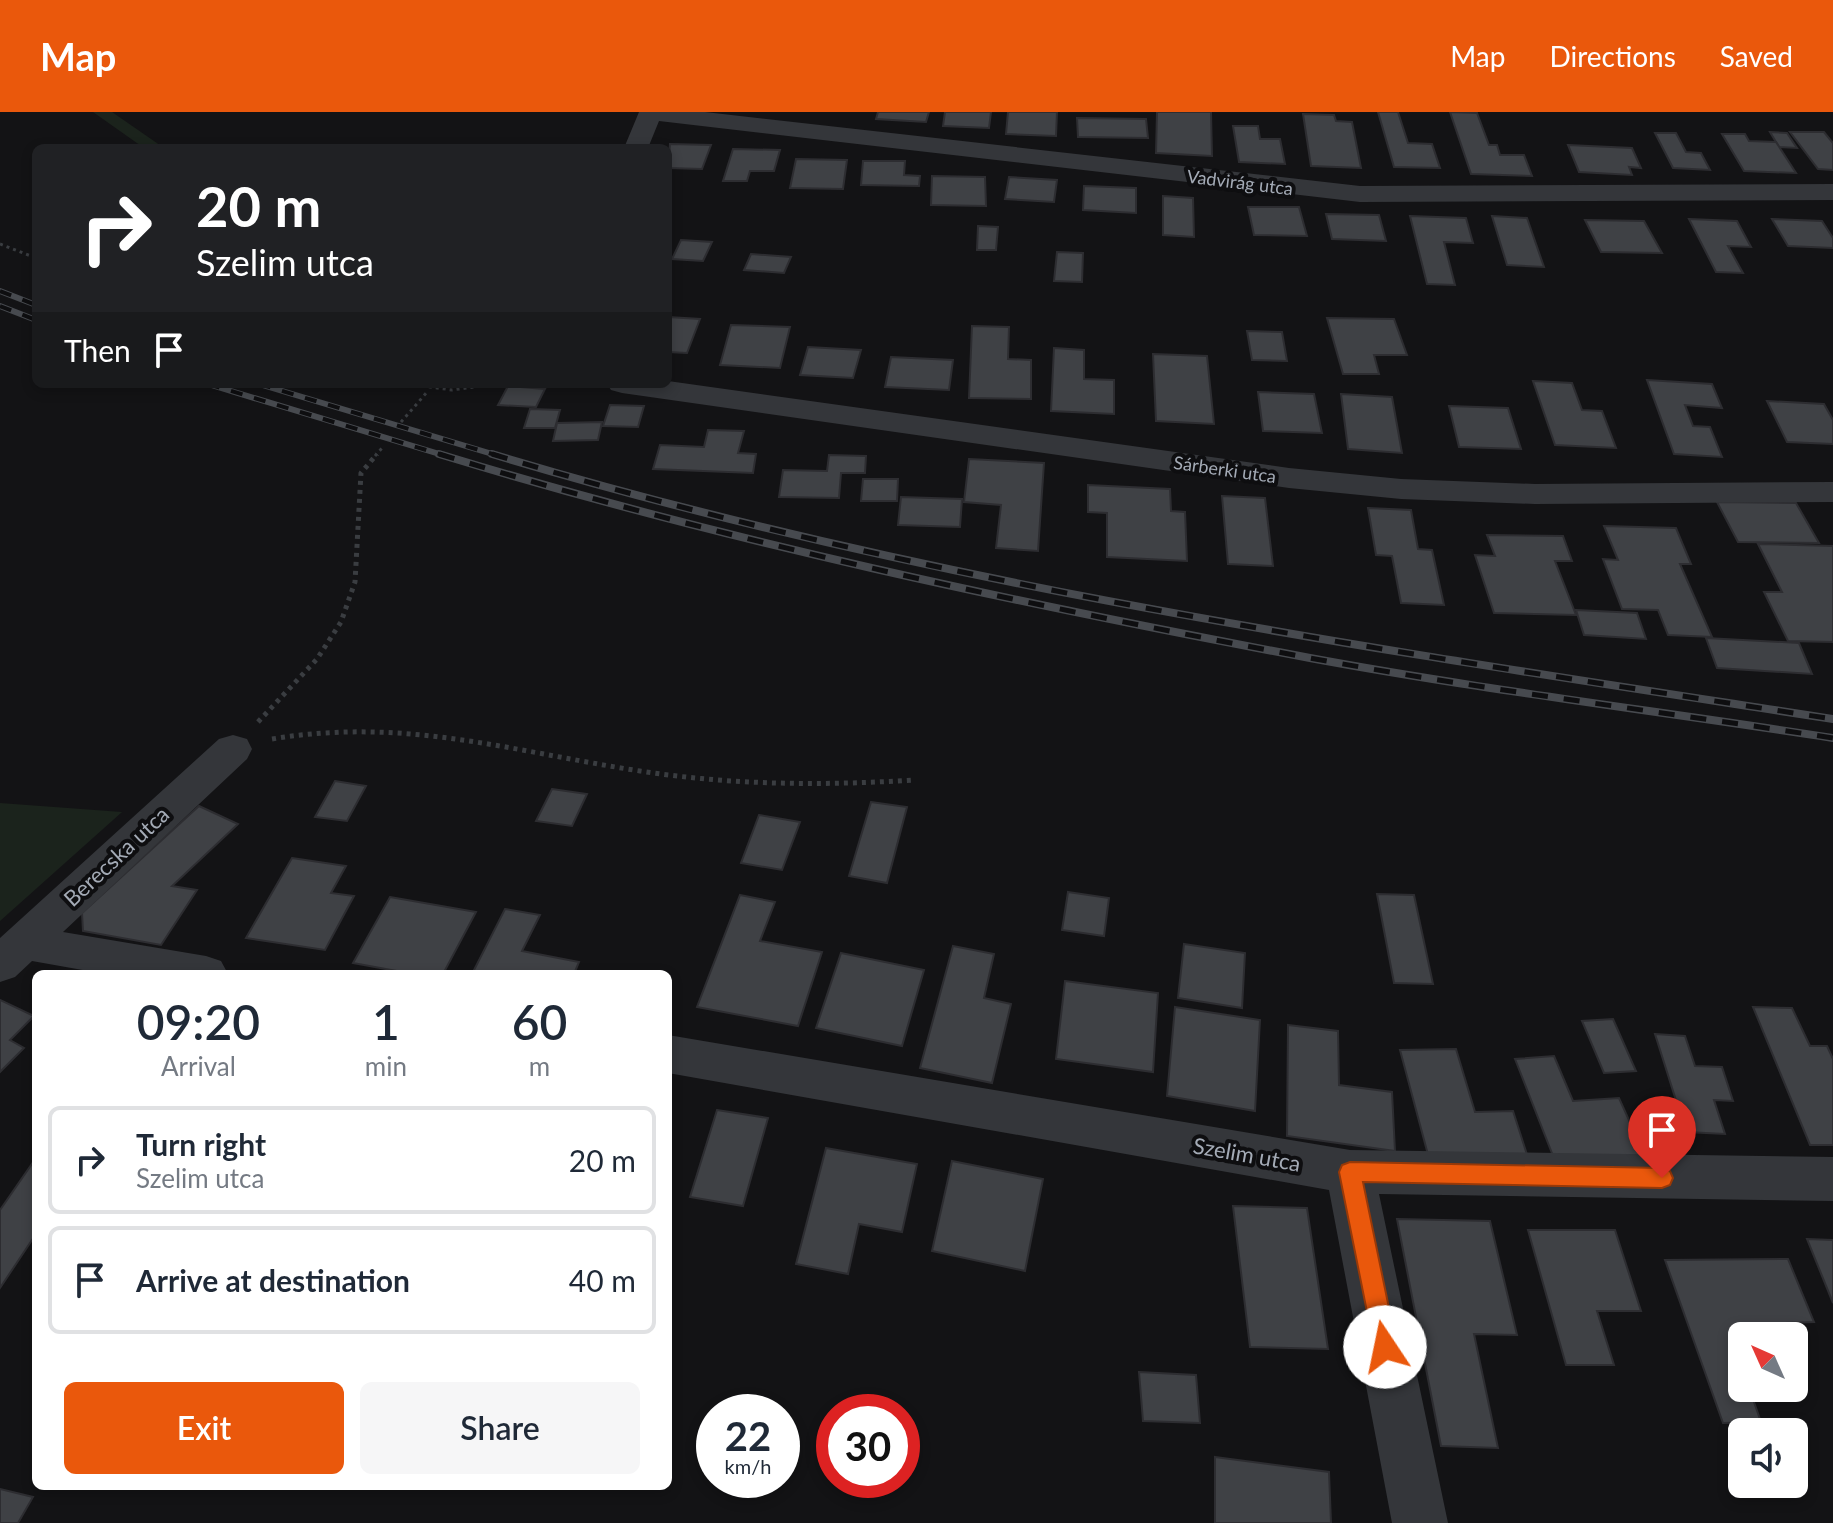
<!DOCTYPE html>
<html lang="en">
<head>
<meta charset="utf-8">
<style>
	body { margin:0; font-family:Lato,sans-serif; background:#f6f6f7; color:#1f2937; height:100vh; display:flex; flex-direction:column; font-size:30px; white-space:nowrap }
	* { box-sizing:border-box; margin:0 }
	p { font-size:26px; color:#747a83 }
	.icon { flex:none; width:44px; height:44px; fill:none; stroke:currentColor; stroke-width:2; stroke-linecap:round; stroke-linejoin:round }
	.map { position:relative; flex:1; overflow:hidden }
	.drawer { position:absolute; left:32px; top:858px; width:640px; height:520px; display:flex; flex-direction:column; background:#fff; border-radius:12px; box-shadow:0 4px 12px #0003 }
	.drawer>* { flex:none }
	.hud { position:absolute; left:32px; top:32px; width:640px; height:244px; border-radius:12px; box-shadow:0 4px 12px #0003; background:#202124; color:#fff; overflow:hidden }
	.needle { width:52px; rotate:315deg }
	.buttons { position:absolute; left:1728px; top:1210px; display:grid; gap:16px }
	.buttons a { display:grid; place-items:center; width:80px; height:80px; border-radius:12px; background:#fff; box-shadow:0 4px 12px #0003; font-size:40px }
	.speed { position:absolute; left:696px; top:1282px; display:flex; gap:16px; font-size:40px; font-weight:700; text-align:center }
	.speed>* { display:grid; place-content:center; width:104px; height:104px; border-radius:50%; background:#fff; box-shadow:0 4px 12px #0003; line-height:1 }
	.speed small { font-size:20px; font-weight:400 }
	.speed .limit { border:12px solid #d22; background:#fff; color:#111 }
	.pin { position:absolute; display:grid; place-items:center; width:68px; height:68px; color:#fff; margin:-82px -34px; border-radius:50% 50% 50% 0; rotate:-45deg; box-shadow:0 0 8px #0007 }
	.pin .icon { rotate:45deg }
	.me { position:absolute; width:88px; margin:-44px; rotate:349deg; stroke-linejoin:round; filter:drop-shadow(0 0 6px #0008) }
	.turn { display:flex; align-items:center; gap:28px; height:168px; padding:0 32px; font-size:36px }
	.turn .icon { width:104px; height:104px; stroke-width:2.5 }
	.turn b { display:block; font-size:56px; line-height:68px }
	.then { display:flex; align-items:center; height:76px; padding:0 32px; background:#0003; gap:16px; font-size:30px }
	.eta { display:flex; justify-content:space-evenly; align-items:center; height:136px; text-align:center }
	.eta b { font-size:48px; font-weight:600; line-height:56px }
	.action { display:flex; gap:16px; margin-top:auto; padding:16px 32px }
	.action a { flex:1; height:92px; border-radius:12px; background:#ea580c; color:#fff; font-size:32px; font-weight:600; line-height:92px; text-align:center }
	.action a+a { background:#f6f6f7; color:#1f2937 }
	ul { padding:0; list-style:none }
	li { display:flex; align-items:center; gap:24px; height:108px; margin:0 16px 12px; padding:0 16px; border:4px solid #e0e1e3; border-radius:12px }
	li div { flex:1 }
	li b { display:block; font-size:30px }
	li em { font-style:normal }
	header { display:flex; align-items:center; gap:48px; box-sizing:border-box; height:112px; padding:0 40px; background:#ea580c; color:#fff }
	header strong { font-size:38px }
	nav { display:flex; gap:44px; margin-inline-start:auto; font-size:28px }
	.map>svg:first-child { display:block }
</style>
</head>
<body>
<header>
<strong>Map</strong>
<nav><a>Map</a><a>Directions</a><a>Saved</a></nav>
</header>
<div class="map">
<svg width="1833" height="1411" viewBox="0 0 1833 1411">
	<rect width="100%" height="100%" fill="#131315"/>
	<g fill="#1b231c">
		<path d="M93,0H112L164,36H144Z"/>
		<path d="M0,691L122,700L0,809Z"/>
	</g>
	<g fill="#3f4145" stroke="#2d2d31" stroke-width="2">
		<path d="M878,0H929L926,10L876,7Z"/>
		<path d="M945,0H991L989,16L943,14Z"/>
		<path d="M1008,0H1057L1056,24L1006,22Z"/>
		<path d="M1157,0H1211L1212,44L1156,41Z"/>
		<path d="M1378,0H1398L1408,31L1432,32L1440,56L1394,55Z"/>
		<path d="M1450,0L1477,1L1489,33H1497L1500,43H1524L1532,64L1471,62Z"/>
		<path d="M1303,2L1334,3L1336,9L1352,10L1361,56L1311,54Z"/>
		<path d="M1077,6L1146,7L1148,26L1078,25Z"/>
		<path d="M1233,14H1258L1260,27H1280L1285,52L1239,50Z"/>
		<path d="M1770,20L1787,21L1797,36L1779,35Z"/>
		<path d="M1790,20H1824L1833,31V58L1818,57Z"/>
		<path d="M1655,21H1676L1686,40L1701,41L1710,58L1673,56Z"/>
		<path d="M1722,22H1745L1749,29L1776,30L1796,61L1744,59Z"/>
		<path d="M670,32L711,33L702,57L668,56Z"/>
		<path d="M1568,33L1632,36L1641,56L1629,55L1632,63L1579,60Z"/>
		<path d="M733,37L780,38L774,59H750L747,69H723Z"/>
		<path d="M796,47L847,48L843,77L790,76Z"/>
		<path d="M863,49H905L904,63L920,64L919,74L861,73Z"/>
		<path d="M932,64L985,65L986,94L931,93Z"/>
		<path d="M1009,65L1057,68L1054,90L1005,87Z"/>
		<path d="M1084,74L1136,76V101L1083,98Z"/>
		<path d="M1163,84L1193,86L1194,125L1163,123Z"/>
		<path d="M1248,95H1299L1307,124L1254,123Z"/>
		<path d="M1326,102L1379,103L1386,129L1332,127Z"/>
		<path d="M1410,104L1466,106L1473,131L1444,130L1455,173L1427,172Z"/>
		<path d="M1492,104L1527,106L1544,155L1507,153Z"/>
		<path d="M1689,107L1737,109L1751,135L1728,134L1743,161L1716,160Z"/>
		<path d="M1772,107L1822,109L1833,126V136L1788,134Z"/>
		<path d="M1585,108L1644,109L1662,141L1601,140Z"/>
		<path d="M978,114L998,115L996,138H977Z"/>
		<path d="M681,128L712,130L703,149L672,147Z"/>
		<path d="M1057,140L1083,141L1082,170L1054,169Z"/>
		<path d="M751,142L791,145L784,161L744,158Z"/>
		<path d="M668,205L700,207L687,241L668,240Z"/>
		<path d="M1327,206L1394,207L1407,243H1374L1379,262H1343Z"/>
		<path d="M731,213L790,215L780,256L720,253Z"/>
		<path d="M972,214L1009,215L1008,247L1031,248V287L969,286Z"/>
		<path d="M1247,219L1282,220L1287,249L1252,248Z"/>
		<path d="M808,235L861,238L853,266L800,263Z"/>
		<path d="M1054,236L1084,238V267L1114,268V302L1051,299Z"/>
		<path d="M1153,242L1207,244L1214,312L1156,309Z"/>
		<path d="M891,245L953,248L949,278L885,275Z"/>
		<path d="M1647,268L1712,272L1722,296L1685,293L1693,314L1710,315L1722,345L1674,342Z"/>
		<path d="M1533,269L1572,271L1582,298L1602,299L1616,336L1555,333Z"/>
		<path d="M508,274L545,277L536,295L498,293Z"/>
		<path d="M1258,280L1314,282L1322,321L1263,319Z"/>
		<path d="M1341,282L1392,285L1402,341L1348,337Z"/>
		<path d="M1767,289L1824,292L1833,308V332L1787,330Z"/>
		<path d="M610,293L644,294L638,315L603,314Z"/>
		<path d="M1449,294L1508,296L1521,337L1459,335Z"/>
		<path d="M530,297L560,298L555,316H524Z"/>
		<path d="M602,310L598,328L553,329L557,311Z"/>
		<path d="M708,318L744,319L738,341L756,342L753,361L653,357L660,333L704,335Z"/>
		<path d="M829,343L866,344L865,361H841L839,386L779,385L783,358L827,359Z"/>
		<path d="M969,347L1044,351L1038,439L996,436L1001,393L964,390Z"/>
		<path d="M863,367H898L897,389H861Z"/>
		<path d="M1088,373L1170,377L1171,399L1185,400L1187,449L1107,445V401L1088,400Z"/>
		<path d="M1222,384L1265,386L1273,454L1228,452Z"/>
		<path d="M901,385L962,387L960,415L898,413Z"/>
		<path d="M1717,390L1796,391L1819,431L1738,430Z"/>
		<path d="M1368,396L1411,398L1418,437L1432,438L1444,493L1401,491L1392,444L1376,443Z"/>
		<path d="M1604,414L1676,416L1691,452H1680L1712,525L1668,523L1658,498L1622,497L1603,447L1618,448Z"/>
		<path d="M1487,423L1563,424L1572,449H1555L1576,503L1494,501L1475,443L1495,444Z"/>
		<path d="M1758,432L1833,434V530L1788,529L1764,480H1782Z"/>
		<path d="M1576,498L1637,501L1646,527L1584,523Z"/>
		<path d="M1706,526L1799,531L1812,562L1717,556Z"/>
		<path d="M335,669L366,674L347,709L315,705Z"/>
		<path d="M552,677L587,682L572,714L536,709Z"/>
		<path d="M871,690L907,695L887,771L849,764Z"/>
		<path d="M199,694L238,712L172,774L197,778L161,833L83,819L82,801Z"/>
		<path d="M759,703L800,710L782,758L741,751Z"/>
		<path d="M292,746L346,754L331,781L354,784L325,838L246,826Z"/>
		<path d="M1068,780L1109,786L1104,824L1062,818Z"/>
		<path d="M1377,782L1414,783L1433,872L1394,871Z"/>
		<path d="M740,783L775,790L760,829L822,840L798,914L697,895Z"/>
		<path d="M390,785L476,800L443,862H413L353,851Z"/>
		<path d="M505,797L540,803L522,839L579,850L574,862H472Z"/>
		<path d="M1184,832L1245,841L1242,896L1178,886Z"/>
		<path d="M953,834L994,842L984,886L1011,892L992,971L920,956Z"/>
		<path d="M841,841L924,858L902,934L816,916Z"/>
		<path d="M1065,869L1158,881L1153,960L1056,947Z"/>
		<path d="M0,888L34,904L10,928L24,936L0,960Z"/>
		<path d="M1175,895L1260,908L1255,999L1167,984Z"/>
		<path d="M1753,895L1792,896L1810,934H1827L1833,947V1033H1810Z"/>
		<path d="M1613,907L1636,959L1604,961L1582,909Z"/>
		<path d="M1288,913L1338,919L1339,973L1392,980L1395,1039L1287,1024Z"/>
		<path d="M1655,922L1685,924L1695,954L1722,955L1733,989L1714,988L1725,1022L1686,1020Z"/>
		<path d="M1456,937L1475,1000L1513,999L1530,1052L1431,1054L1400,938Z"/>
		<path d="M1554,944L1573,989L1619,986L1647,1048L1557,1054L1515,947Z"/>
		<path d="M717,998L768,1006L743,1094L690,1085Z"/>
		<path d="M826,1036L917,1052L902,1120L859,1112L848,1162L796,1152Z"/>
		<path d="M36,1046V1122L0,1176V1098Z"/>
		<path d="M952,1049L1043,1067L1025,1159L932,1139Z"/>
		<path d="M1233,1094L1307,1096L1328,1237L1250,1235Z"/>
		<path d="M1397,1107L1490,1109L1517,1223L1474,1222L1498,1336L1441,1334Z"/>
		<path d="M1528,1118H1615L1641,1199H1597L1614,1253H1566Z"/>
		<path d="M1807,1127L1833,1128V1191Z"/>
		<path d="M1788,1147L1814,1210L1754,1212L1758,1224H1742V1276H1749L1761,1310L1723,1311L1665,1148Z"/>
		<path d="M1139,1260L1196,1263L1200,1311L1143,1309Z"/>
		<path d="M1215,1345L1329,1360L1331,1411H1215Z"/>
		<path d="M0,1377L33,1385L18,1411H0Z"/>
	</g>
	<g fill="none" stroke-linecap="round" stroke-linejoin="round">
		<g stroke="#3a3d41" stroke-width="3" stroke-dasharray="3 4" stroke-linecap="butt">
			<path d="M0,132L36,146"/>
			<path d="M408,272L452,278L495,272"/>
			<path d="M401,310L428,279"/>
			<path d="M375,344L382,336"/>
		</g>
		<g stroke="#3a3d41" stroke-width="5" stroke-dasharray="4 5" stroke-linecap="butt">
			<path d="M258,610L317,547L341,510L355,470L361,361L377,342"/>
			<path d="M272,627C405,605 510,639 640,659C730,673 822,674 913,668"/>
		</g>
		<g fill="#34363a" fill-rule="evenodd">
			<path d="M639,0H705L1360,74L1833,72V88L1360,90L659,9L648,36H624Z"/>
			<path d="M668,269L1289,356L1401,367L1535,372L1833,370V390L1535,392L1401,387L1289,376L622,281L611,278L607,272H668Z"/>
			<path d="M233,623L247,627L252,637L247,647L63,820L206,844L221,849L228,862H105L32,849L15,865L0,870V826L219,627Z"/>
			<path d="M668,923L1350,1038L1833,1045V1089L1379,1082L1448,1411H1392L1329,1078L668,961Z"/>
		</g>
		<g stroke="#474a4f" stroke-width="6">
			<g id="rail-far1">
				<path d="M0,179L36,193"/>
				<path d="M0,194L36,208"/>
				<path d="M208,272L446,344"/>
				<path d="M259,272L499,344"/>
			</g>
		</g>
		<g stroke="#474a4f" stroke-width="8">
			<g id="rail">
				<path d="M439,342C724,429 1017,491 1310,546C1483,578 1659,599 1833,626"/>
				<path d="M492,342C929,474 1383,538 1833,607"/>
			</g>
		</g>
		<use href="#rail-far1" stroke="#0e0e10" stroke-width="4" stroke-dasharray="12" stroke-linecap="butt"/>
		<use href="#rail" stroke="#0e0e10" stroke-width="5" stroke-dasharray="16" stroke-linecap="butt"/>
	</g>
	<path fill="#ea580c" stroke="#983908" stroke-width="2" d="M1350,1050L1662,1056L1670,1059L1673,1066L1670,1073L1662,1076L1363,1070L1397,1235L1394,1244L1385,1247L1377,1244L1374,1235L1339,1060L1342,1053Z"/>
	<g text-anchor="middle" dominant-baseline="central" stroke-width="8" stroke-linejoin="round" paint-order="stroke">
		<g font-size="18" fill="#a4abb6" stroke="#0e0e10">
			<text transform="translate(1240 70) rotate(7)">Vadvirág utca</text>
			<text transform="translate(1225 357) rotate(8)">Sárberki utca</text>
		</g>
		<g font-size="22" fill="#a4abb6" stroke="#0e0e10">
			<text transform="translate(116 744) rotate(-43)">Berecska utca</text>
			<text transform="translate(1247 1042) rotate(10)">Szelim utca</text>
		</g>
	</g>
</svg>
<div class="buttons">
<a><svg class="needle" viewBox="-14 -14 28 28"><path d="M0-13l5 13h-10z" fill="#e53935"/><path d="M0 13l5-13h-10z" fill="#747a83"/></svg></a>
<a><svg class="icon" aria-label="sound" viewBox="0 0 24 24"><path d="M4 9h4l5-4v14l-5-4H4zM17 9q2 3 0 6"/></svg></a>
</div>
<div class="speed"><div>22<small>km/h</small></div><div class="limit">30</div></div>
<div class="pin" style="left:1662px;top:1066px;background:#d93025"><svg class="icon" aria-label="arrive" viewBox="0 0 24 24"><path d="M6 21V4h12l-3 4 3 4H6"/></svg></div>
<svg class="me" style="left:1385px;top:1235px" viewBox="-20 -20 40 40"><circle r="19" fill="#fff"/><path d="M0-13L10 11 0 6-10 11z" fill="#ea580c"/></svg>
<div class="hud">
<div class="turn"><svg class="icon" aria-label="right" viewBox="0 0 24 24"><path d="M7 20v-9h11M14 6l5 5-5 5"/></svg><div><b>20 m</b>Szelim utca</div></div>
<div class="then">Then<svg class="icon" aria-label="arrive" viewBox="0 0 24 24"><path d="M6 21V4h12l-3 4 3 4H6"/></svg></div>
</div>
<section class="drawer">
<div class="eta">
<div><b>09:20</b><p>Arrival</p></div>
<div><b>1</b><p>min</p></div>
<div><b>60</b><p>m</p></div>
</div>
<ul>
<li><svg class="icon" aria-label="right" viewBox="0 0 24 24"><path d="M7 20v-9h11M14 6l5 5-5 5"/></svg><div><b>Turn right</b><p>Szelim utca</p></div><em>20 m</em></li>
<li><svg class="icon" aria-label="arrive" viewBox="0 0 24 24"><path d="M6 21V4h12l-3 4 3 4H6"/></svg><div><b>Arrive at destination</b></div><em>40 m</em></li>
</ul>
<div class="action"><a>Exit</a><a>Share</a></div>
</section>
</div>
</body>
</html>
